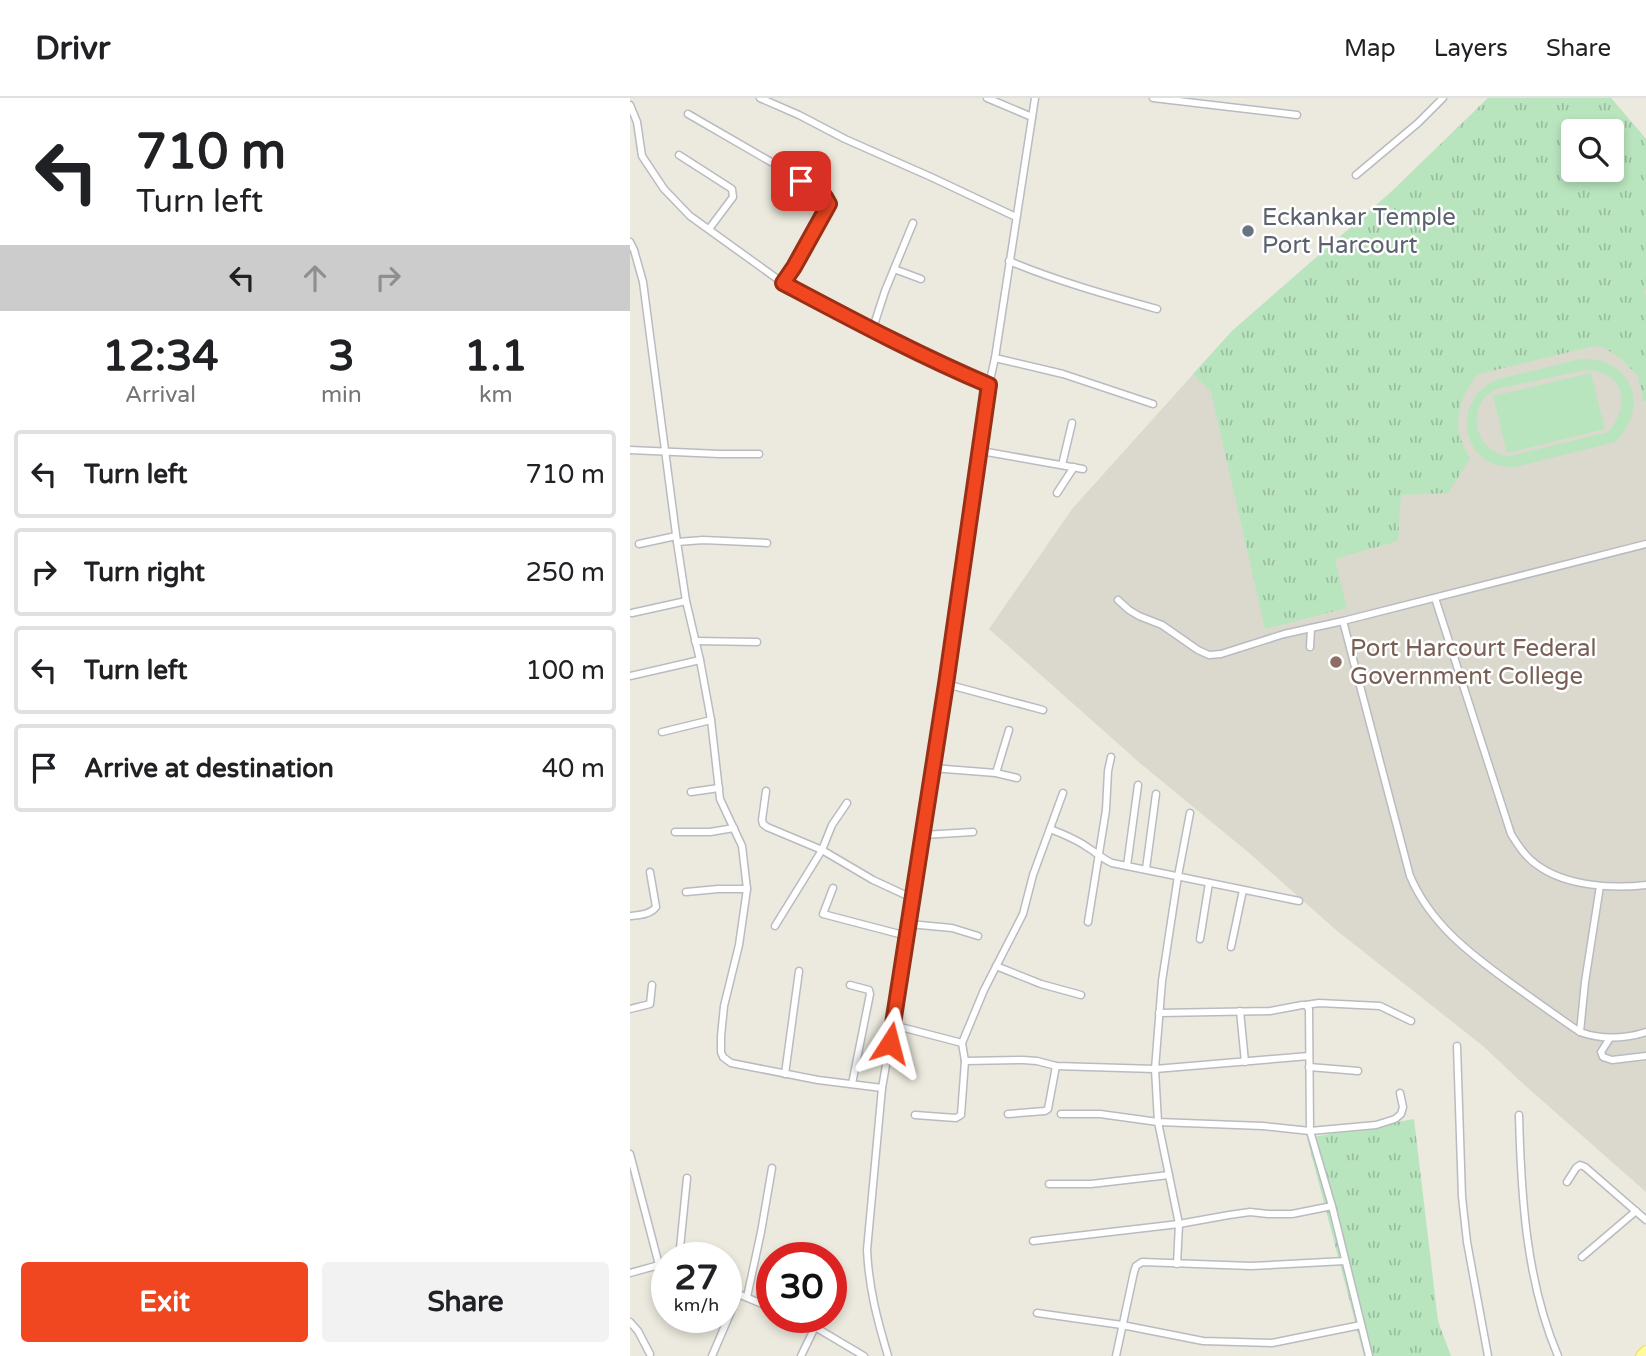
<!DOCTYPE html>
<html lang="en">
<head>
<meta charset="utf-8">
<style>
	body { margin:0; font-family:"Varela Round",sans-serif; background:#f2f2f2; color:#202124; height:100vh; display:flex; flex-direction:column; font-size:26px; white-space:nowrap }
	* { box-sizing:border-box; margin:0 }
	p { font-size:23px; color:#757577 }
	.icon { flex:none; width:38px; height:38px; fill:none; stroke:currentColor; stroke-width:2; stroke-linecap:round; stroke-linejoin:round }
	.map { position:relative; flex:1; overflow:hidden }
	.drawer { display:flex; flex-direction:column; background:#fff; width:630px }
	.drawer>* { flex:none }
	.banner { background:#fff; color:#202124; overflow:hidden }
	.buttons { position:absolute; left:931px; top:21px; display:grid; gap:14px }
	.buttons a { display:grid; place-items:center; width:63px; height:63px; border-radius:7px; background:#fff; box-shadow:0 4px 10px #0003; font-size:35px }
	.speed { position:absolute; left:21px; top:1144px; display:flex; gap:14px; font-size:35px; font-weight:700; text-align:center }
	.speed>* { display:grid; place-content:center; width:91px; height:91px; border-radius:50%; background:#fff; box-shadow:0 4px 10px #0003; line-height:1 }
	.speed small { font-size:18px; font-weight:400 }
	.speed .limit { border:10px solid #d22; background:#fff; color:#111 }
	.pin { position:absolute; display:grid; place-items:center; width:60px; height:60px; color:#fff; margin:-30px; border-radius:14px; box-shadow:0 4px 10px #0006 }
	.me { position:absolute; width:77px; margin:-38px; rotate:9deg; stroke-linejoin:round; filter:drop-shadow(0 0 5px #0008) }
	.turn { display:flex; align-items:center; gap:24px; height:147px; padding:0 21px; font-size:32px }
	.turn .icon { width:91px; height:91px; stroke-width:2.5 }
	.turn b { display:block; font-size:49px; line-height:60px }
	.lanes { display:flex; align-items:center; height:66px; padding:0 21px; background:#0003; justify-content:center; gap:35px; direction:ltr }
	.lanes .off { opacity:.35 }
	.eta { display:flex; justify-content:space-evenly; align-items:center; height:119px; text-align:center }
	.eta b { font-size:42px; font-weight:800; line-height:49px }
	.action { display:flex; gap:14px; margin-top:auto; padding:14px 21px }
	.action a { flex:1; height:80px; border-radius:7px; background:#f04720; color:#fff; font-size:28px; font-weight:800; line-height:80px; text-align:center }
	.action a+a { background:#f2f2f2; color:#202124 }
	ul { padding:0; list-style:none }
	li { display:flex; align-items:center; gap:21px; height:88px; margin:0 14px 10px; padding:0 7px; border:4px solid #e0e0e0; border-radius:7px }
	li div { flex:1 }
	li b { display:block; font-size:26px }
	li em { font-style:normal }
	header { display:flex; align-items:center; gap:42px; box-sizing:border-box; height:98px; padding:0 35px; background:#fff; border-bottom:2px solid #e0e0e0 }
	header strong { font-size:33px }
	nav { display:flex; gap:38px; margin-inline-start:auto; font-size:24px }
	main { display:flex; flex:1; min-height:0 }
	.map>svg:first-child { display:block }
</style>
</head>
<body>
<header>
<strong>Drivr</strong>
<nav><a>Map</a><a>Layers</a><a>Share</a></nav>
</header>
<main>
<section class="drawer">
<div class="banner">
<div class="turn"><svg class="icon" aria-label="left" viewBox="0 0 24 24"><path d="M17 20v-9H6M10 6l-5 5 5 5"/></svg><div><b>710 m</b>Turn left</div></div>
<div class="lanes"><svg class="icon" aria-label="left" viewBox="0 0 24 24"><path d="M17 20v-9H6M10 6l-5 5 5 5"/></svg><svg class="icon off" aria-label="ahead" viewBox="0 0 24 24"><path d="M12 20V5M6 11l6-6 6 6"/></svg><svg class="icon off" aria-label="right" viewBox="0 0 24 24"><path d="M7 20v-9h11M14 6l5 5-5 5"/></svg></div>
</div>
<div class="eta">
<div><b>12:34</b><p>Arrival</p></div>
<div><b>3</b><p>min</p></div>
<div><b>1.1</b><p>km</p></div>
</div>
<ul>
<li><svg class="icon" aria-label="left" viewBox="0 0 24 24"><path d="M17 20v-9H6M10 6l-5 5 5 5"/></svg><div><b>Turn left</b></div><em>710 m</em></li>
<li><svg class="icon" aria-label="right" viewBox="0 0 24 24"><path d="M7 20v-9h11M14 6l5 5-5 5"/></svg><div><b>Turn right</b></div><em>250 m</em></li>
<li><svg class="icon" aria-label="left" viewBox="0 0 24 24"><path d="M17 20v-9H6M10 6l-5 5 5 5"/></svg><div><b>Turn left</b></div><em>100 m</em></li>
<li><svg class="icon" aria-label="arrive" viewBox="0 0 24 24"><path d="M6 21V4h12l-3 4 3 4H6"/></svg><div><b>Arrive at destination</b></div><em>40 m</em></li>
</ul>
<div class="action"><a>Exit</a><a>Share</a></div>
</section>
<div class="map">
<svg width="1016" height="1258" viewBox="0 0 1016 1258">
	<defs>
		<pattern id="grass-tufts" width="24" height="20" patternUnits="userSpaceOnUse" patternTransform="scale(1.75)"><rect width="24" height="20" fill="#b9e5be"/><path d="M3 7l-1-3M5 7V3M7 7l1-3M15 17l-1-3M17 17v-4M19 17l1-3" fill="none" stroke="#99bd9e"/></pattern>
	</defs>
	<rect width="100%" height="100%" fill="#eceade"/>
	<path fill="#dbd9cd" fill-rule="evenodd" d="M858,0H981L1016,41V1094L889,982L853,948L706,832L618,754L511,666L359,531L442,411L602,233L760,95ZM943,33H982V72H943Z"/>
	<g fill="url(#grass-tufts)" fill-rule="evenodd">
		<path d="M858,0H981L1016,41V191L1014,192L1016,200V303H1013L1008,278L991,261L975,250L964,248L849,276C835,289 825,315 829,334C831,344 836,353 840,361L818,395L771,397L768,443L705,461L717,510L635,531L581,294L563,276L602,233L760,95ZM943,33H982V72H943Z"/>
		<path d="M784,1021L808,1223L821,1258H734L677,1040Z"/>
	</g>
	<g fill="#b9e5be" fill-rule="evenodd">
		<path d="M950,261C959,261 969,261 977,265C1012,281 1010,321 985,344L885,369C832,372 819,305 865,282ZM955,272C994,273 1002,306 978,334L880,358C849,356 836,319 857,297C858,296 866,291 867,291Z"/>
		<path d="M961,275L975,331L877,355L863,298Z"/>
	</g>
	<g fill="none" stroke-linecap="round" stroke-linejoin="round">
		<g stroke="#b9bbc1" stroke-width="9">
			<g id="street">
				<path d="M130,0L169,17L215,41L301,79L386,119"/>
				<path d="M357,0L402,19"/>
				<path d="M523,0L667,17"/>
				<path d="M0,7L7,24L12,58L34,91L60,118L153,185L242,233L314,268L359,287"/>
				<path d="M58,16L148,68L198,102L199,106L164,168L153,185"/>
				<path d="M49,57L102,91L103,99L79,131"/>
				<path d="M726,77L788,25L813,0"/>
				<path d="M0,144L4,152L13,184L47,444L56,503L70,562L81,622L90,701L112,748L117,791L109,847L94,908L91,938V954L93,959L101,965L188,982L252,990"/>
				<path d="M379,163C427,183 477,197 527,211"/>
				<path d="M264,171L291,181"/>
				<path d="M242,233L255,193L283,125"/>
				<path d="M365,260L433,276L523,306"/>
				<path d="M0,352L89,356H129"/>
				<path d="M351,353L453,371"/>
				<path d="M432,367L442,325"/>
				<path d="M427,395L444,369"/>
				<path d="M47,444L73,442L137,445"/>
				<path d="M9,446L46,438"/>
				<path d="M805,500L881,736C889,749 897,761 910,769C938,788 983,791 1016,787"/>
				<path d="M488,502L499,512L509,518L532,527L568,552L579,557L591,556L654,536L713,523L1016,446"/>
				<path d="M2,515L56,503"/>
				<path d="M713,523L780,778C800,825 839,855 879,884C903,901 926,918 950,934C972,942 994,941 1016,934"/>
				<path d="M65,543L127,544"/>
				<path d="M680,549L681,530"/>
				<path d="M0,578L70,562"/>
				<path d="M316,586L413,612"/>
				<path d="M32,634L81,622"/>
				<path d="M302,670L366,675L387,680"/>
				<path d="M366,675L379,632"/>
				<path d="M136,693L132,722L133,726L137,729L192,752L243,782L282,800"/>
				<path d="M61,694L89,690"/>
				<path d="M420,731C433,736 446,741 457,749C467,755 471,760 482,765L669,803"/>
				<path d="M45,734H80L104,730"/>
				<path d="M293,737L343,734"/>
				<path d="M497,768L508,687"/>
				<path d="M516,771L526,696"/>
				<path d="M203,790L193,816L277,838"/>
				<path d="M56,794L88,791H117"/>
				<path d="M0,818C9,817 20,817 26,809L20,774"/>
				<path d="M458,824L476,712L478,673L481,659"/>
				<path d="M279,826L322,830L348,838"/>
				<path d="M145,828L192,752L202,727L217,705"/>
				<path d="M570,841L579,785"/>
				<path d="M601,849L613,792"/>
				<path d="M366,868L411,886L451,897"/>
				<path d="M220,887L239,892L240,896L222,986"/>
				<path d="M676,907L689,905L750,908L781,923"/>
				<path d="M0,911L20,906L22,887"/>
				<path d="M610,913L615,964"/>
				<path d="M529,915L640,913L672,907H676L679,911L680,1033L702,1108L739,1258"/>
				<path d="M263,927L332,945"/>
				<path d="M950,934L955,884L970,788"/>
				<path d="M980,940L971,954L973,959L982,962L1016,958"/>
				<path d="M827,948L832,1099L837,1144L858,1258"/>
				<path d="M335,963L393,962L407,963L426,968L525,971L679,958"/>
				<path d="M679,969L728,973"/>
				<path d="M155,976L169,873"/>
				<path d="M378,1016L415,1013L418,1011L426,968"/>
				<path d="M431,1016H470L528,1024L633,1028L680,1033L746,1027L765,1021L771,1016L773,1009L770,995"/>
				<path d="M285,1017L326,1020L331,1017L335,963L332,945L354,892L393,816L403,777L433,695"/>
				<path d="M889,1017C891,1097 896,1183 928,1258"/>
				<path d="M0,1056L29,1167"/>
				<path d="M937,1084L946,1070L950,1067L955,1069L1016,1122"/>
				<path d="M419,1086H461L539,1077"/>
				<path d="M403,1143L549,1126L599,1117L620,1114L638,1116H662L702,1108"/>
				<path d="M952,1159L1006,1113"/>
				<path d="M49,1160L57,1080"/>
				<path d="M547,1166L549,1126L528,1024L525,971L532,883L548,778L560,715"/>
				<path d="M0,1175L29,1167L37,1169"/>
				<path d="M96,1191L142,1210"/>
				<path d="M117,1199L131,1134L142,1070"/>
				<path d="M407,1215L492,1227L573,1243L642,1245L731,1227"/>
				<path d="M165,1220L185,1229L234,1258"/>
				<path d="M0,1224L8,1233L20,1256"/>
				<path d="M82,1258L109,1195"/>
				<path d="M171,1258L185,1229"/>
				<path d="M258,1258C247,1221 239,1191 237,1152L252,990L263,927L316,586L359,287L365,260L405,0"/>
				<path d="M486,1258L504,1174L506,1168L512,1164L621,1168L715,1163"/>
			</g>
		</g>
		<g stroke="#f7da4c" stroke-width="12">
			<path id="primary" d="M1011,1258L1016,1253"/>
		</g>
		<use href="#street" stroke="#fff" stroke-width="6"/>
		<use href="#primary" stroke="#fffaa0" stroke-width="10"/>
	</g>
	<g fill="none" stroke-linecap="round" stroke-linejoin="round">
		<g stroke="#9c2e15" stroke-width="18">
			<path id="route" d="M171,83L195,99L199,106L164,169L153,185C221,221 288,257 359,287L316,586L260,945"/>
		</g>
		<use href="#route" stroke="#f04720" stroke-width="12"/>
	</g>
	<circle fill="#6b7280" stroke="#fff" stroke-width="2.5" cx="618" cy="133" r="7"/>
	<circle fill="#8d6e63" stroke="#fff" stroke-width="2.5" cx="706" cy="564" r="7"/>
	<g text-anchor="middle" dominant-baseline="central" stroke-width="5" stroke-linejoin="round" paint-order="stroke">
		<g font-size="24" fill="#5b616d" stroke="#fff" text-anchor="start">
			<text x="632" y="119">Eckankar Temple<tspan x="632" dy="28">Port Harcourt</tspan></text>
		</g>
		<g font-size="24" fill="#785e54" stroke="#fff" text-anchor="start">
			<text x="720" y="550">Port Harcourt Federal<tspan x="720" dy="28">Government College</tspan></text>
		</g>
	</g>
</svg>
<div class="buttons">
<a><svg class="icon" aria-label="search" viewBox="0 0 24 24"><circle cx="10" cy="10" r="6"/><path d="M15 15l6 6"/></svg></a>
</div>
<div class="speed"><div>27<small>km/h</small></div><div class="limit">30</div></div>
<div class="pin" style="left:171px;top:83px;background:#d93025"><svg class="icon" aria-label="arrive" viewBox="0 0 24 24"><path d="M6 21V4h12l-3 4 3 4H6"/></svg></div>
<svg class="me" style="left:260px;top:945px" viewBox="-20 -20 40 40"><path d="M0-17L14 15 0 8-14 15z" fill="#f04720" stroke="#fff" stroke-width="4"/></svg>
</div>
</main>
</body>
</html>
